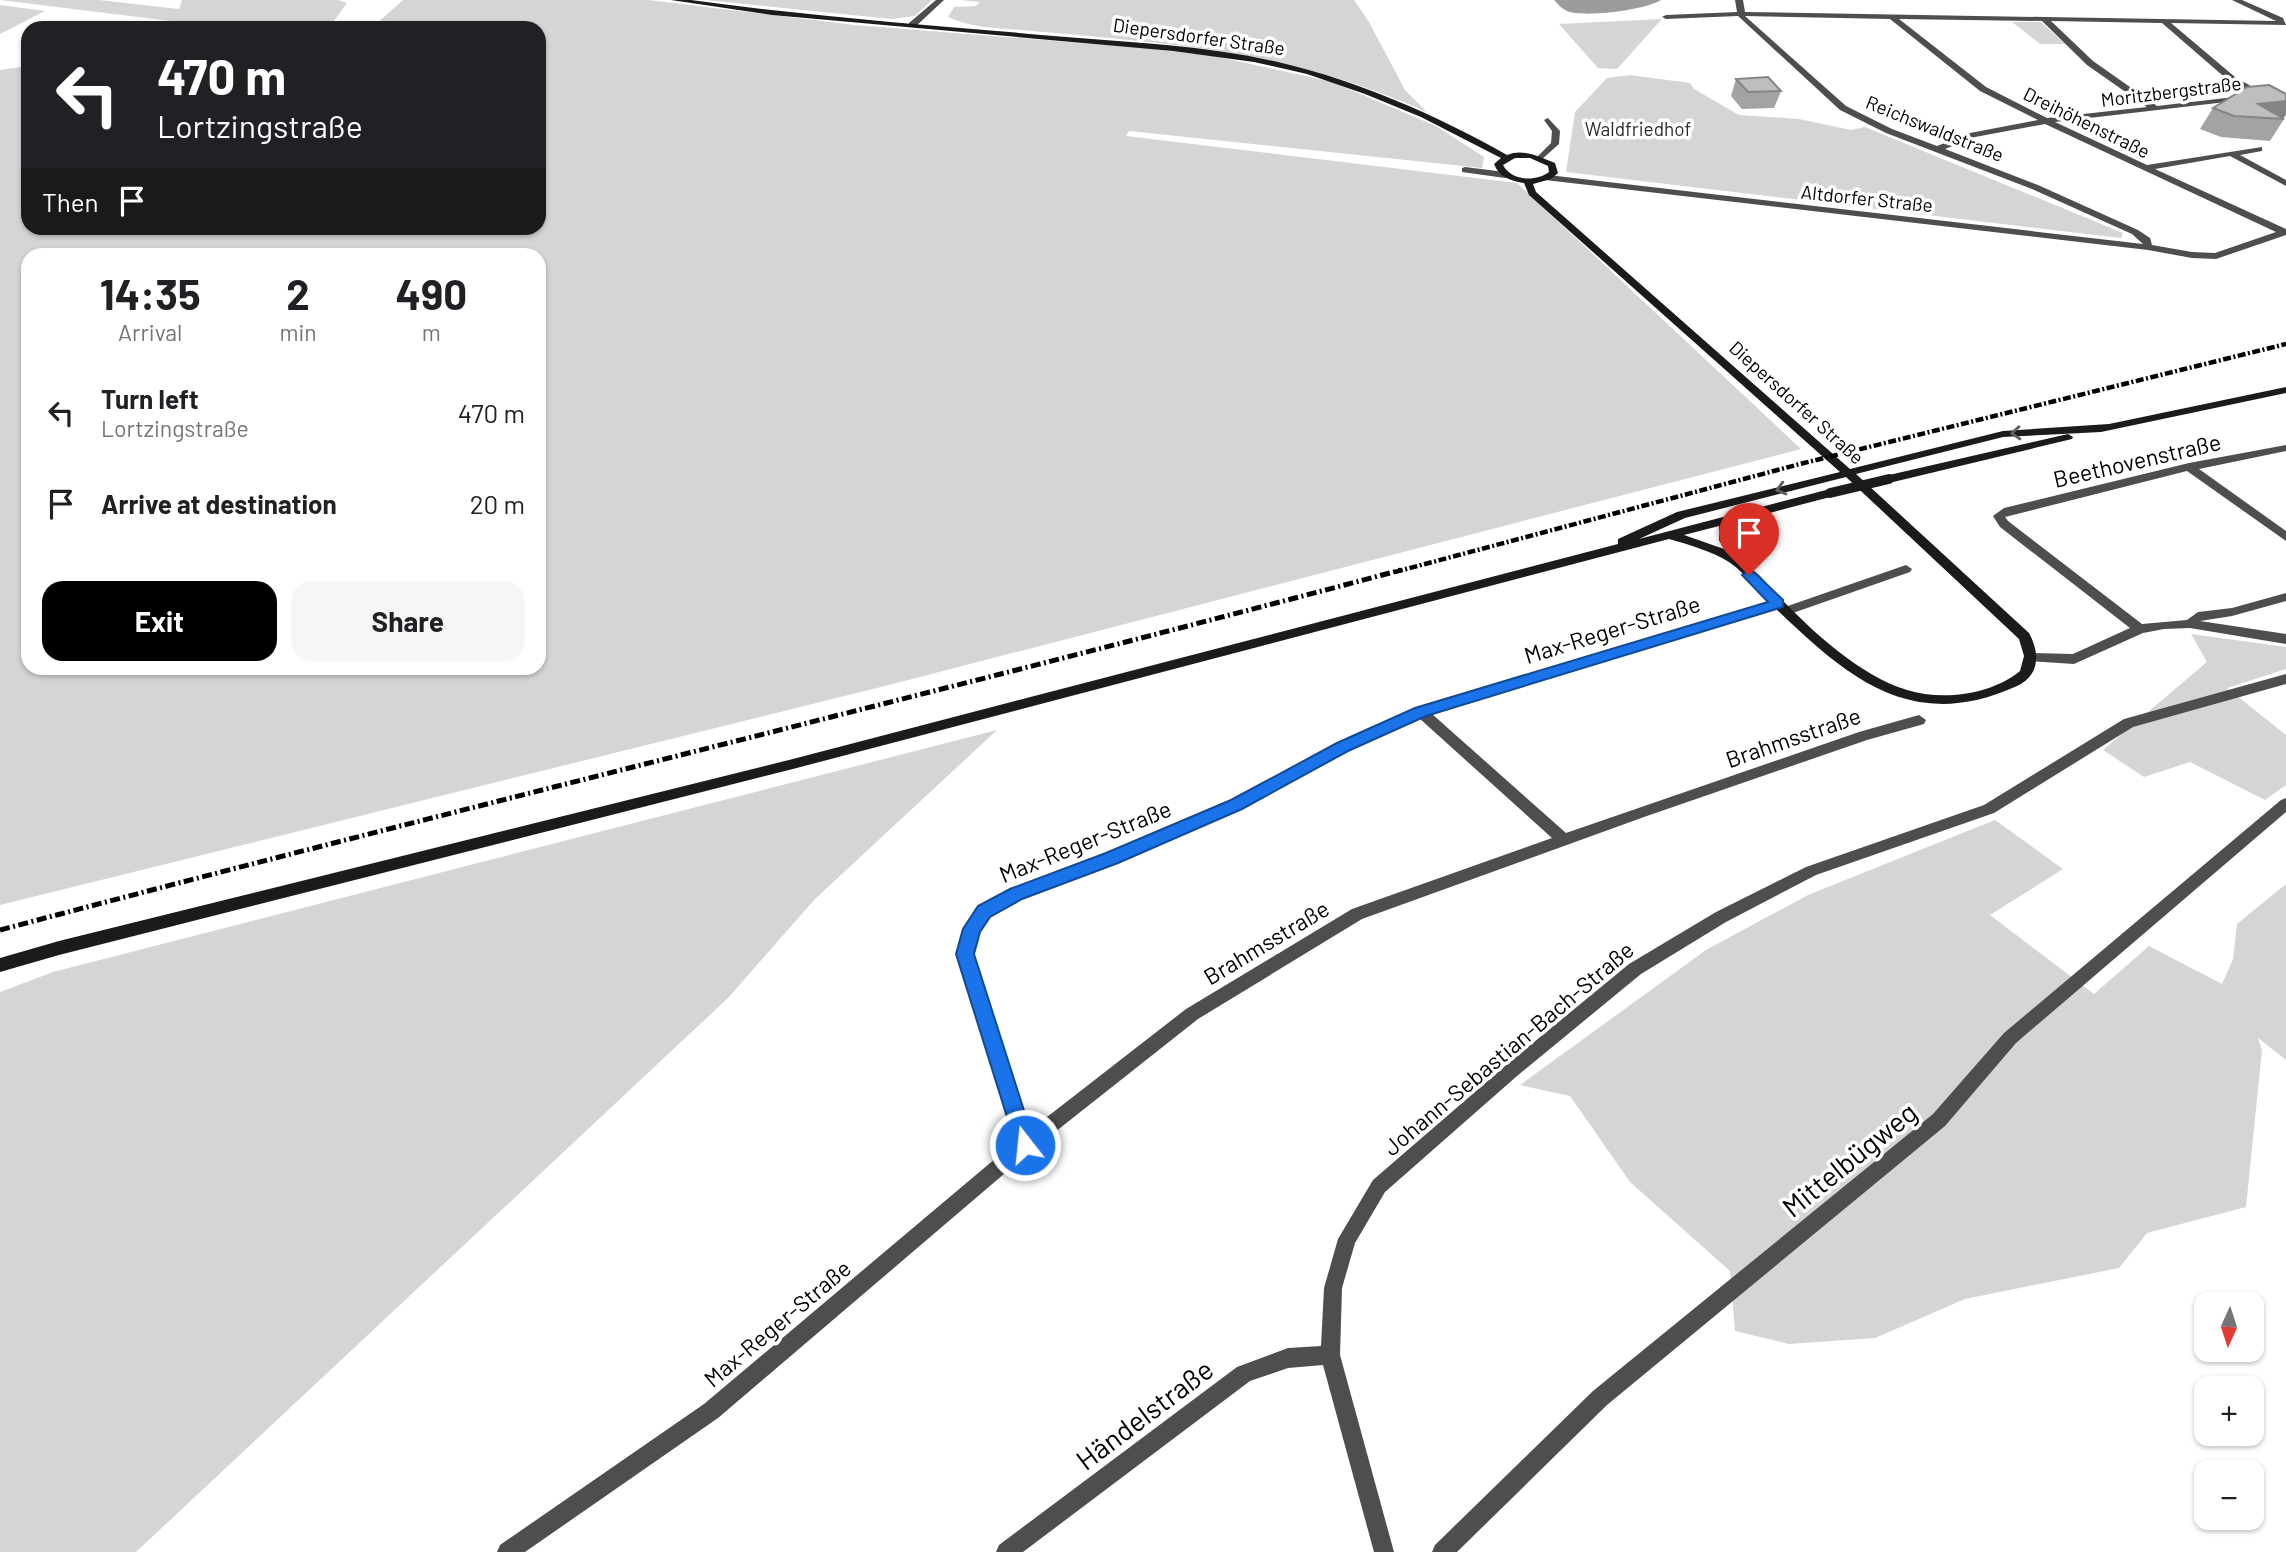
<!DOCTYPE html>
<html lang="en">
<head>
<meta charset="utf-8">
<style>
	body { margin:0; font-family:Barlow,sans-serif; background:#f6f6f6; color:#202124; height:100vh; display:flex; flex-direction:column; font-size:26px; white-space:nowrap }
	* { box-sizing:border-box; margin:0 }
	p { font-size:23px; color:#757577 }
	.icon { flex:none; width:38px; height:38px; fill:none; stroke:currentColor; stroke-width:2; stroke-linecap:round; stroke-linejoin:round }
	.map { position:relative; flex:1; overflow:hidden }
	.sheet { position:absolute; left:21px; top:248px; width:525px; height:427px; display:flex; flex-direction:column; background:#fff; border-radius:21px; box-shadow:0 2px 5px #0004 }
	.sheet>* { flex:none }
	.banner { position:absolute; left:21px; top:21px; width:525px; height:214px; border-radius:21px; box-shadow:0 2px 5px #0004; background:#202124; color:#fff; overflow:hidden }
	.needle { width:46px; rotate:183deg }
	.controls { position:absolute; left:2194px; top:1292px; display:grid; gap:14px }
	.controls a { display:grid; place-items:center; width:70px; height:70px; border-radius:14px; background:#fff; box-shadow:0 2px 5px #0004; font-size:35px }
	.pin { position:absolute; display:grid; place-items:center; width:60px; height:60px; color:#fff; margin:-72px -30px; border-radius:50% 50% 50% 0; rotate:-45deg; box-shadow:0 0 7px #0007 }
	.pin .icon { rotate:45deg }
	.me { position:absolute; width:77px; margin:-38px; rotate:344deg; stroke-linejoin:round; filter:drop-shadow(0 0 5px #0008) }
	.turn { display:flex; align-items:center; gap:24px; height:147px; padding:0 21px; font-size:32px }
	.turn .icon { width:91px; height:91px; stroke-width:2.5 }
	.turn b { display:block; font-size:49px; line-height:60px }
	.then { display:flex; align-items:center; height:66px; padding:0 21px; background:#0003; gap:14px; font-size:26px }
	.eta { display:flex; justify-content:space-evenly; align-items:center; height:119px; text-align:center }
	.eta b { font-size:42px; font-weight:700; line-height:49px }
	.button { display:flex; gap:14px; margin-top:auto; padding:14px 21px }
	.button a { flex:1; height:80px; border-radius:21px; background:#000; color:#fff; font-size:28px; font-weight:700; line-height:80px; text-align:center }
	.button a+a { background:#f6f6f6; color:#202124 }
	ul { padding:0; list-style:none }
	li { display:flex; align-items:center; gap:21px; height:91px; padding:0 21px }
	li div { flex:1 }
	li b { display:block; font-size:26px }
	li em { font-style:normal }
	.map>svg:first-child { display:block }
</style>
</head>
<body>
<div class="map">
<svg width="2286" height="1552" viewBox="0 0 2286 1552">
	<rect width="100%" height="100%" fill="#fff"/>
	<g fill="#d5d5d5" fill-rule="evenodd">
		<path d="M0,0H99L179,9L182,0H338L347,3L334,21L374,26L403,0H648L854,25L1145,48L1214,56L1332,82L1436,126L1484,157L1482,168L1129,131L1126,136L1517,183L1801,449L889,685L0,905V70L28,66V228H539V28H228ZM28,256H539V668H28Z"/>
		<path d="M706,0H932L915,16L891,19Z"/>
		<path d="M960,0H1354L1369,22L1405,90L1427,112C1331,69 1242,51 1138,41C1103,37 1068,34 1032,31C1005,28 973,29 948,17L954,7L976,6L980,2Z"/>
		<path d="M0,5L45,11L0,34Z"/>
		<path d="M1662,19L1617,69L1598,68L1559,24Z"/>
		<path d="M2012,22H2041L2065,44H2040Z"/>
		<path d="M1630,75L1690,83L1694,89L1739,115L1799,119L1851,130L1865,127L2123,233L2121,238L1566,172L1575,112L1607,78Z"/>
		<path d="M2191,634L2286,647V669L2227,688L2286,735V785L2265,800L2190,762L2144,777L2103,750L2207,662Z"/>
		<path d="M997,730L815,899L728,998L136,1552H0V992L53,972Z"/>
		<path d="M1995,820L2063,869L1990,915L2094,994L2149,946L2222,984L2233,959L2237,924L2286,884V1060L2258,1038L2262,1050L2246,1207L2147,1233L2119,1268L1965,1299L1875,1338L1789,1344L1735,1331L1730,1271L1630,1182L1570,1096L1520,1085L1706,950L1808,895Z"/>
	</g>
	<path fill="#9c9c9c" d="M1554,0H1661C1645,10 1585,18 1567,11C1562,9 1557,3 1554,0Z"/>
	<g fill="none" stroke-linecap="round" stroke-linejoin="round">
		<g fill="#4e4e4e" fill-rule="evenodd">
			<path d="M936,0H944L915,27H909V23Z"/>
			<path d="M1735,0H1743L1745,12L2276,21L2232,0H2242L2283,18L2286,25L2171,23L2235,77L2265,94V98H2259L2229,81L2162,23L2051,21L2093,61L2157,106L2243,96L2247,98L2243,100L2055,122L2147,165L2262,147V151L2240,155L2286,180V186L2230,156L2155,169L2286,229V235L2216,259L2192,258L2148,250L1545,180L1544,178L1548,175L2143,244L2132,234L2032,189L1886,133L1840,110L1738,16L1666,19L1662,17L1666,15L1737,12ZM1745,16L1890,19L1980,91L2038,120L1970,133L1937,146L1892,129L1846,106ZM1899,19L2042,21L2087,65L2147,107L2047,118L1986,87ZM2045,124L2276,232L2215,253L2192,252L2152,245L2150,238L2138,230L2038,185L1945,149L1975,137Z"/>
			<path d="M1548,118L1560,131L1559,144L1540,161L1536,158L1551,143L1552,131L1544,120Z"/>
			<path d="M1465,167L1505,172L1509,175L1505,178L1462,172V168Z"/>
			<path d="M2286,445V451L2199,469L2286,531V541L2187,471L2005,517L2008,521L2142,624L2187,620L2198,612L2232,608L2286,593V601L2232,616L2200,621L2286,634V644L2190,628L2164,629L2143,633L2074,664L2027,661L2026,658L2027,655L2032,653L2073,654L2130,628L2000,527L1993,516L2004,508L2189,463Z"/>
			<path d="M1906,565L1912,569L1910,572L1790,614H1782L1780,611L1782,608Z"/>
			<path d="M1778,600L1784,604L1782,607L1432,714L1566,833L1859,732L1919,715L1926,720L1924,724L1867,740L1644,817L1362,919L1198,1019L1031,1151L718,1418L525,1552H497L500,1545L704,1404L1015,1142L957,954C965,928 969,914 993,899L1107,854L1232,800L1337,743L1416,708ZM1419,718L1552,838L1352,909L1186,1009L1029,1131L973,954C979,931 982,921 1003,907L1117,862L1242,808L1347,751Z"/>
			<path d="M2286,674V684L2133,727L1994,813L1816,875L1726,922L1641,974L1517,1076L1385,1192L1355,1243L1342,1288L1340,1355L1394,1552H1374L1323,1365L1288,1368L1250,1381L1023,1552H996L999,1545L1237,1367L1288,1348L1321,1346L1324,1288L1338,1239L1373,1180L1505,1066L1629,964L1716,912L1806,867L1984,805L2124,719Z"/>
			<path d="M2286,798V812L2016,1043L1945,1126L1607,1405L1457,1552H1432L1435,1545L1593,1391L1933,1114L2004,1033L2281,800Z"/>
		</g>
		<g fill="#1b1b1b" fill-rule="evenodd">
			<path d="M671,0H691C815,17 941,26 1066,37C1138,43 1211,46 1282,63C1361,82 1436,115 1507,155C1523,148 1540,157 1555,163L1558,173L1551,179L1533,184L1536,192L1850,469L2003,431L2109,424L2286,387V393L2101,432L2003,437L1856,474L2029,633C2040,653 2040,675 2017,686C1911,734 1848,678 1774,607C1759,593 1747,574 1729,562C1711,551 1690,545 1669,539L789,770L59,955L0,972V958L59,941L789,760L1618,544V539L1677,512L1840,472L1529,195L1524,183C1511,181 1499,177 1494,164L1501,158L1421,117L1365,94L1307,74L1254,62L1173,51L772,15ZM1515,158H1530L1548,166L1549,172C1536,182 1511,181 1503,165ZM1846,477L2019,639L2024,656L2020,671C1991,695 1942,701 1907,690C1852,673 1798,618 1760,576C1754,570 1745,565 1740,558C1732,547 1731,536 1731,523L1834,496V490L1830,489L1639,539L1685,518ZM1719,526V540L1724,549L1684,535Z"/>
			<path d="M2068,434L2073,437L2072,439L1889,483L1883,479L1889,475Z"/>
		</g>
		<path stroke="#000" stroke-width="4.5" stroke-dasharray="8 2.5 2 2.5" stroke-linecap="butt" d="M1395,572L1800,464L2286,344"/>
		<path stroke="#000" stroke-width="5" stroke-dasharray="10 3.5 2 3.5" stroke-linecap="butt" d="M0,930C466,806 935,694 1401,570"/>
		<path stroke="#1b1b1b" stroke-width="10" d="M1830,493L1889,479"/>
	</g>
	<g fill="#a3a3a3">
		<path d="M1736,79L1781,91L1774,108L1742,109L1731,96Z"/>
		<path d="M2213,108L2283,119H2284L2270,141L2221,137L2200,129Z"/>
	</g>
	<path fill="#858585" d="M2286,101V115L2283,119L2258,104Z"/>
	<g fill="#bebebe" stroke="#858585" stroke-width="2">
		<path d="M1768,77L1781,91L1748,92L1736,79Z"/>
		<path d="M2269,85L2286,94V101L2258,104L2284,119L2234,116L2213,108L2247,87Z"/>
	</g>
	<defs><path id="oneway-chevron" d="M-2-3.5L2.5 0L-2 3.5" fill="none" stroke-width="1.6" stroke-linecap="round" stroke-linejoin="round" transform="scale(1.75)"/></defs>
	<g stroke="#5f5f5f">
		<use href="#oneway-chevron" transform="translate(2016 433) rotate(176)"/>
		<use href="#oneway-chevron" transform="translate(1781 489) rotate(165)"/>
	</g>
	<path fill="#1a73e8" stroke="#114b97" stroke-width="2" d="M1749,570L1754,572L1783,600V607L1426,716L1348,751L1242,809L1118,863L1022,899L990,917L980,932L974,954L1035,1145L1032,1152L1025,1154L1018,1152L956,954L963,929L978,906L1010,889L1106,853L1231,800L1337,743L1415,708L1768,602L1742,575Z"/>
	<g text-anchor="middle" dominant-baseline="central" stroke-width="7" stroke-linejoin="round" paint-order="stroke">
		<g font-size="19" fill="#000" stroke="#fff">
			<text transform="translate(1199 36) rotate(8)">Diepersdorfer Straße</text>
			<text transform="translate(2171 91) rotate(-7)">Moritzbergstraße</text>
			<text transform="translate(2087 122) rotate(26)">Dreihöhenstraße</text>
			<text transform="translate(1935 128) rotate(22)">Reichswaldstraße</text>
			<text transform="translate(1867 198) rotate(6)">Altdorfer Straße</text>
			<text transform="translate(1797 402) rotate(42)">Diepersdorfer Straße</text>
		</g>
		<g font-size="19" fill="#2c2c2c" stroke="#fff">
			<text x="1638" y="128">Waldfriedhof</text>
		</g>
		<g font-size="23" fill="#000" stroke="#fff">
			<text transform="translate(2137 460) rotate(-13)">Beethovenstraße</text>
			<text transform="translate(1612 629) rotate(-17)">Max-Reger-Straße</text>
			<text transform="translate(1793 737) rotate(-19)">Brahmsstraße</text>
			<text transform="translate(1085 841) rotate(-22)">Max-Reger-Straße</text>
			<text transform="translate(1266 942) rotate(-31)">Brahmsstraße</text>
			<text transform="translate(1508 1048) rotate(-40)">Johann-Sebastian-Bach-Straße</text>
			<text transform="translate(777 1323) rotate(-40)">Max-Reger-Straße</text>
		</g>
		<g font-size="28" fill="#000" stroke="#fff">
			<text transform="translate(1849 1159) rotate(-39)">Mittelbügweg</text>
			<text transform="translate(1144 1414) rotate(-37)">Händelstraße</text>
		</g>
	</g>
</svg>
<div class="controls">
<a><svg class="needle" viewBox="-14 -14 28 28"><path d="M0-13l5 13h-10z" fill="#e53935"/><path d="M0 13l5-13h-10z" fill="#757577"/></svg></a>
<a>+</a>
<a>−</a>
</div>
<div class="pin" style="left:1749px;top:575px;background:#d93025"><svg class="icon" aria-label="arrive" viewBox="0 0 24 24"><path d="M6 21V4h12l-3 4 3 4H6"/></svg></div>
<svg class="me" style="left:1025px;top:1145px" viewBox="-20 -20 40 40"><circle r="17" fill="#1a73e8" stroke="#fff" stroke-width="3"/><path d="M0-11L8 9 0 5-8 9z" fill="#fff"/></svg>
<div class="banner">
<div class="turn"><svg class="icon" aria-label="left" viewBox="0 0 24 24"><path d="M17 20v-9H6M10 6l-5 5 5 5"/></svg><div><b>470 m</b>Lortzingstraße</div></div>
<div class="then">Then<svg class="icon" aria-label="arrive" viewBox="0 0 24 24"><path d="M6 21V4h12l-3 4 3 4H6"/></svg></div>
</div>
<section class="sheet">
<div class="eta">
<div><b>14:35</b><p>Arrival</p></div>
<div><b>2</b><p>min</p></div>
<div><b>490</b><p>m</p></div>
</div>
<ul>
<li><svg class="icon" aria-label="left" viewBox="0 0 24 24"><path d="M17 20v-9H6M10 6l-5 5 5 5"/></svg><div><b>Turn left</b><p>Lortzingstraße</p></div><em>470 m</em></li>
<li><svg class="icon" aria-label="arrive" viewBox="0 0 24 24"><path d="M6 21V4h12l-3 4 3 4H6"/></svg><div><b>Arrive at destination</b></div><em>20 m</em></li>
</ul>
<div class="button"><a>Exit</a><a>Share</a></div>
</section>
</div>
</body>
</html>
